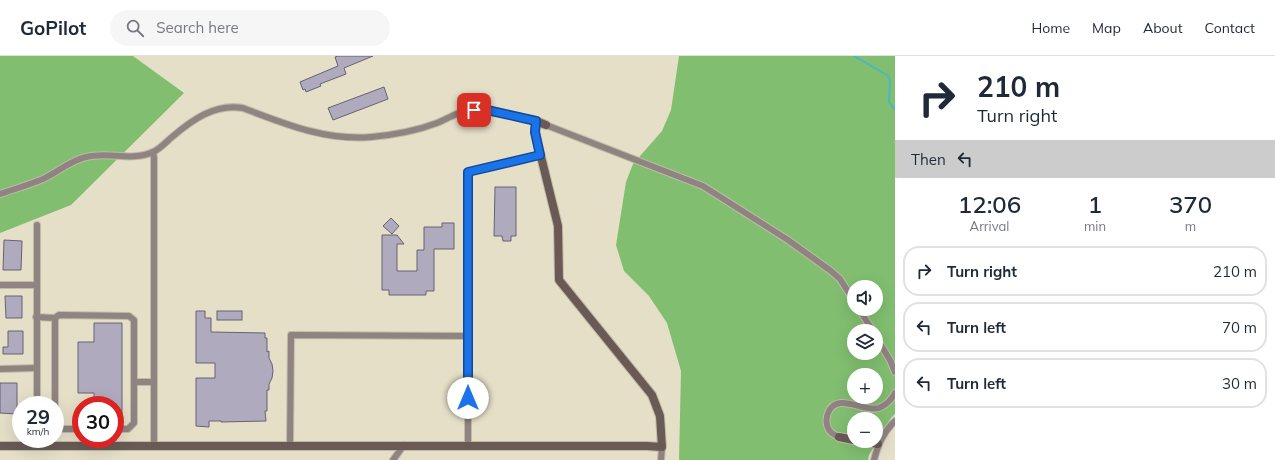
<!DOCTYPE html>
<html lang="en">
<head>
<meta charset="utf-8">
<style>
	body { margin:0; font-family:Mulish,sans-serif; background:#f6f6f7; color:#1f2937; height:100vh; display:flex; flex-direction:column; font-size:15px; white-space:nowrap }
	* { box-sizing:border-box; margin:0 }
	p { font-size:13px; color:#747a83 }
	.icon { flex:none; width:22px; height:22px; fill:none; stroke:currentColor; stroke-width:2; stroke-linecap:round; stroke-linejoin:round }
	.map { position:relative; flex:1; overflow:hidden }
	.sheet { display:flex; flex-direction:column; background:#fff; width:380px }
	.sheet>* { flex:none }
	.top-card { background:#fff; color:#1f2937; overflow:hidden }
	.fabs { position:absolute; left:847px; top:224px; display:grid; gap:8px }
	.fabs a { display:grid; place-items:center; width:36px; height:36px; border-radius:50%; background:#fff; box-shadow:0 4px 16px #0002; font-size:20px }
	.speed { position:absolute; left:12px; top:340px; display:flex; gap:8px; font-size:20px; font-weight:700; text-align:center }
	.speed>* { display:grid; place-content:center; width:52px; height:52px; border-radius:50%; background:#fff; box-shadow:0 4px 16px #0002; line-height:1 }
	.speed small { font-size:10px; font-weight:400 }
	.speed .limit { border:6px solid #d22; background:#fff; color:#111 }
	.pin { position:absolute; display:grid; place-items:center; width:34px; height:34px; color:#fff; margin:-17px; border-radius:8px; box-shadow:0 2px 6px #0006 }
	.me { position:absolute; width:44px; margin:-22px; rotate:0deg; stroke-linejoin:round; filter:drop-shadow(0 0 3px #0008) }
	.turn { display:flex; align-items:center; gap:14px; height:84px; padding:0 16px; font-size:18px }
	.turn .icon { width:52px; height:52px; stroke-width:2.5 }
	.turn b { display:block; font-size:28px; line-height:34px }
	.then { display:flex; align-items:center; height:38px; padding:0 16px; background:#0003; gap:8px; font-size:15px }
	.eta { display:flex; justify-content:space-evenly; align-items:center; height:68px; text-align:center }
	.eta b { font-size:24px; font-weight:600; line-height:28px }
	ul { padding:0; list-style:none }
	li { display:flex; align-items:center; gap:12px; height:50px; margin:0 8px 6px; padding:0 8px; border:2px solid #e0e1e3; border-radius:16px }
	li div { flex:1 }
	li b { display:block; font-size:15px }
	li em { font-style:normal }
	header { display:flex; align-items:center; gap:24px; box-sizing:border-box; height:56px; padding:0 20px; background:#fff; border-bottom:1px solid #e0e1e3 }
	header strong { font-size:19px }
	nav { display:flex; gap:22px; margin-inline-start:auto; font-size:14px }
	.search { width:280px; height:36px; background:#f6f6f7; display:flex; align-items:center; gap:10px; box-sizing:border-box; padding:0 14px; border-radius:22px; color:#747a83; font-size:15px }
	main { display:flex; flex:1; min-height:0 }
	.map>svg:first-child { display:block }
</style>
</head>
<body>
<header>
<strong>GoPilot</strong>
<div class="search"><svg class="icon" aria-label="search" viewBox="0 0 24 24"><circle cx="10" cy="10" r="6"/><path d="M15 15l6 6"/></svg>Search here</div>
<nav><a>Home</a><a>Map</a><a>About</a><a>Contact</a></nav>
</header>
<main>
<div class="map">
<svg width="895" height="404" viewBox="0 0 895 404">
	<rect width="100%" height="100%" fill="#e5dfc8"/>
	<g fill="#81be70" fill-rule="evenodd">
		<path d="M0,0H133L184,37L71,149L0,177Z"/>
		<path d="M679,0H895V358L891,362L869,399L868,404H679L681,315L667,267L649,240L624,215L616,189L626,126L633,108L662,75L671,54ZM854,231H876V253H854ZM854,275H876V297H854ZM854,319H876V341H854ZM854,363H876V385H854Z"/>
	</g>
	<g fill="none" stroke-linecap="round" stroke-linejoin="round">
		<path stroke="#4ab8c3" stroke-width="2" d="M854,0L887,19L890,24L889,46L895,54"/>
	</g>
	<g fill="#b0aabf" stroke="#666174">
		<path d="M338,0H373L344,12L346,18L320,28L321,30L306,36L305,33L303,34L300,26L338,10L335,1Z"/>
		<path d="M384,31L388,43L333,64L328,52Z"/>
		<path d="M495,131H516V180H511V185H503L502,180H494Z"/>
		<path d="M391,162L399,170L392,178L383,170Z"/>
		<path d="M442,167H454V193H434V235H426V239H389V234H382V179H397L404,188H397V215H417V194H424V171H442Z"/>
		<path d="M4,184L22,185L21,214H3Z"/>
		<path d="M5,240H22V262H6Z"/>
		<path d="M196,255H205V262H211V276L265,277V282H267V296L269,295V302L272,308L273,315L272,322L269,328V334H267V355H265L266,365L221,366V365H209V371L196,370V322H215V307H196Z"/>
		<rect x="217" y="255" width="25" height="9"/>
		<path d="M94,267H122V365H115V349H94V337H78V286H94Z"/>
		<path d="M8,275H23V298H3V291H8Z"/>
		<path d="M0,327H17V358L0,357Z"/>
	</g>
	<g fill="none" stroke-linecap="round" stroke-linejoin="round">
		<g stroke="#c0bba7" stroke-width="8">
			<g id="street">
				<path d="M546,69L703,130L788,184L831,215L840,223L854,245"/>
				<path d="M153,96L154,102V391"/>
				<path d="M0,138C14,133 29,129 43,123C58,116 71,104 86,101C109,95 131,106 153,96C160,93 166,86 172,81C192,64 215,47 243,52C285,68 326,85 371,81C393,79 416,75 437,67C447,63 459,55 470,54C490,51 517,60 536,65"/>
				<path d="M0,229H37"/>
				<path d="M859,253L873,275"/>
				<path d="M36,261L55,262V349"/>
				<path d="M55,262L59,259L129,260L134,264V326"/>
				<path d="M876,281L890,304L895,316"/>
				<path d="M0,313L36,312"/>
				<path d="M37,349V169"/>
				<path d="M55,370L58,373H81"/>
				<path d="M115,373H128L134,367V326H154"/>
				<path d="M839,381C834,379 830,377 828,372C826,367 826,362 828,357C837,335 864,357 879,352C886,349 892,343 895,337"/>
				<path d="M290,389L291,279L467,280"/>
				<path d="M468,390V116L540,99"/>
				<path d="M393,404L404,389"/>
				<path d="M661,404L662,391"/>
				<path d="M874,404C878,389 883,376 895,365"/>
			</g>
		</g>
		<g stroke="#c0bba7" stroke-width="10">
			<g id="secondary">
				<path d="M839,381L854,384"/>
				<path d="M859,385L878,388"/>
				<path d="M0,390H647L662,391L660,360L652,339L559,224L558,170L535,76L536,65L546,69"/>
			</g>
		</g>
		<use href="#street" stroke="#8f8481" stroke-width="6"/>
		<use href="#secondary" stroke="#695a56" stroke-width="8"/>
	</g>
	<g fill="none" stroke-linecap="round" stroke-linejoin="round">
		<g stroke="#114b97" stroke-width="10">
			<path id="route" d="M468,342V116L540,99L535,76L536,65L487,54H474"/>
		</g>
		<use href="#route" stroke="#1a73e8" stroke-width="7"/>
	</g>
</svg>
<div class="fabs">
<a><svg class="icon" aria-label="sound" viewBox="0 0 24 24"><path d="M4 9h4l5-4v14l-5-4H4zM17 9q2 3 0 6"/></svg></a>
<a><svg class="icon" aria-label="layers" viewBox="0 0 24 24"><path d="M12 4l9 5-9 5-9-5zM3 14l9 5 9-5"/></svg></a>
<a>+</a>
<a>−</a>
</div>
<div class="speed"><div>29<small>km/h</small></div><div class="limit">30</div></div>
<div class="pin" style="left:474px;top:54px;background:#d93025"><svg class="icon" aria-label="arrive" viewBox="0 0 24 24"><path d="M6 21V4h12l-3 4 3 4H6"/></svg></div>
<svg class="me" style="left:468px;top:342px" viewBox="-20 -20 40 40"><circle r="19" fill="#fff"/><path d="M0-13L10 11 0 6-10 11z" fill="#1a73e8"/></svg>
</div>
<section class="sheet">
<div class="top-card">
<div class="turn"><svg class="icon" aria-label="right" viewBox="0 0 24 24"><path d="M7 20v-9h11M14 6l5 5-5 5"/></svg><div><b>210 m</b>Turn right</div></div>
<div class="then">Then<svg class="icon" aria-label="left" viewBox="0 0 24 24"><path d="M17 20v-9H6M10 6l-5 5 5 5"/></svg></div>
</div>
<div class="eta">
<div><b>12:06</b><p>Arrival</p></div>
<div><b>1</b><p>min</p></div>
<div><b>370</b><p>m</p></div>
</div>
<ul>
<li><svg class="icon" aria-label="right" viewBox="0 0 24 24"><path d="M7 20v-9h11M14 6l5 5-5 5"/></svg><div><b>Turn right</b></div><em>210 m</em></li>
<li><svg class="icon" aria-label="left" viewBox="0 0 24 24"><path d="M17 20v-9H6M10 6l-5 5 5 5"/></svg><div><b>Turn left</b></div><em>70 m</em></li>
<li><svg class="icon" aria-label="left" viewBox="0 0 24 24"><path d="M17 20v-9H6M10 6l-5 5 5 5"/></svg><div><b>Turn left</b></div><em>30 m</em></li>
</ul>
</section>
</main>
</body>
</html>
